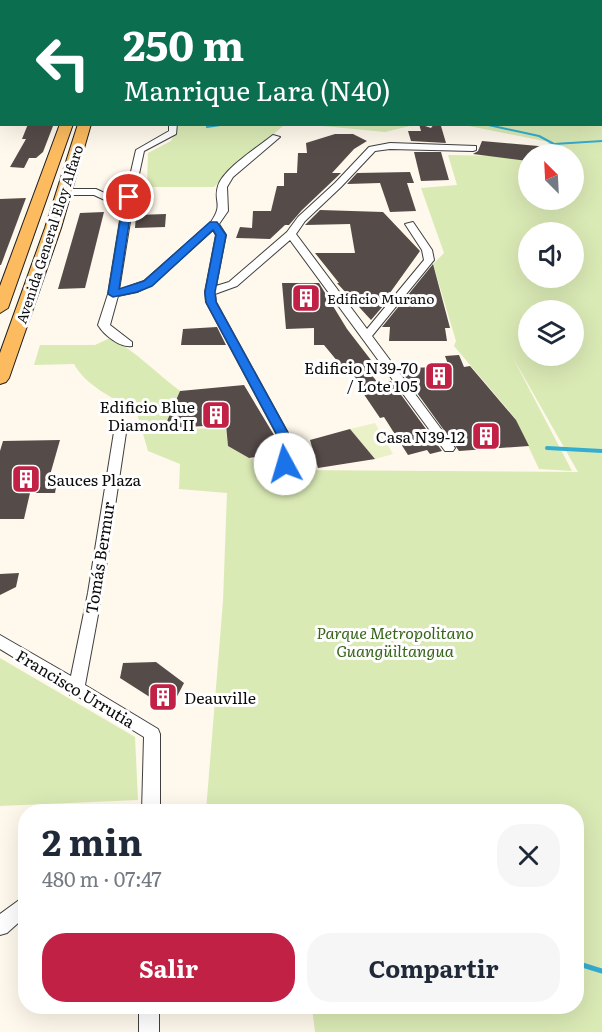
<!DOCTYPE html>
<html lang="es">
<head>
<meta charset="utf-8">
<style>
	body { margin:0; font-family:Literata,serif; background:#f6f6f7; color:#1f2937; height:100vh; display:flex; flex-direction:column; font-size:22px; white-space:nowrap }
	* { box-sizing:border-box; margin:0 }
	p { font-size:20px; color:#747a83 }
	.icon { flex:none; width:33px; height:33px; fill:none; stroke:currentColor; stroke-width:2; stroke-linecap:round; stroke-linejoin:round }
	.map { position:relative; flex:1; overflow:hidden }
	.sheet { position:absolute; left:18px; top:804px; width:566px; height:210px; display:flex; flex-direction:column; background:#fff; border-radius:24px; box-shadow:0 6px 24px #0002 }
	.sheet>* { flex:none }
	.banner { position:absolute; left:0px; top:0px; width:603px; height:126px; box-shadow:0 6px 24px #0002; background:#0b6e4f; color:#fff; overflow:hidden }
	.needle { width:39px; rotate:336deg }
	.fabs { position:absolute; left:518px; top:144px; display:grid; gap:12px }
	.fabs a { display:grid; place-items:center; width:66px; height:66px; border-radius:50%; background:#fff; box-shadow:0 6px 24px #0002; font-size:30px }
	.pin { position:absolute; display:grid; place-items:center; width:51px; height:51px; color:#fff; margin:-26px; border:3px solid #fff; border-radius:50%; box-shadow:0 2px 6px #0007 }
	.me { position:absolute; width:66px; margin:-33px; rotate:354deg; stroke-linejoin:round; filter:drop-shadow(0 0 4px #0008) }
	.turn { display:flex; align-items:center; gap:21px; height:126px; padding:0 24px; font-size:27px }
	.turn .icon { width:78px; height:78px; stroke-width:2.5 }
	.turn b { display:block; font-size:42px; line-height:51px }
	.round { display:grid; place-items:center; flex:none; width:63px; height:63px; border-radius:24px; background:#f6f6f7 }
	.headline { display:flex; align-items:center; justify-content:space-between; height:102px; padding:0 24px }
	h1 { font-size:36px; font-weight:700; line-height:45px }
	.primary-button { display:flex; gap:12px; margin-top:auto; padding:12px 24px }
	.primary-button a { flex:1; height:69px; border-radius:24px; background:#c02144; color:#fff; font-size:24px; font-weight:700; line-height:69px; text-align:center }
	.primary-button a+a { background:#f6f6f7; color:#1f2937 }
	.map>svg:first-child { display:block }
</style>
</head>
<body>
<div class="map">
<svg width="602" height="1032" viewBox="0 0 602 1032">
	<rect width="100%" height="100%" fill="#fff8ec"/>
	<g fill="#daeab5" fill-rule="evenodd">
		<path d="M399,0H602V1032H315L312,1007L576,1006V812L206,811L223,601L227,493L179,489L180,464L148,451L136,410C114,399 86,386 74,364L34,365L40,345H95L110,338C136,351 156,373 180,391L164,428L226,429L228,446L249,458L292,470L578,472L512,356L572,471L539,469L515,418L454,346L456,341L433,264L444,253L421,188L457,185L448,155L500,156L528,161V200H573V154H543L549,142L464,125L602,124V2L396,1ZM528,232H573V278H528ZM528,310H573V356H528Z"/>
		<path d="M179,125H284L214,187H147L148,153L171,141Z"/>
		<path d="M313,125V124L414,125L385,132Z"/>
		<path d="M0,658L135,737L138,800L0,806Z"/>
	</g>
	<path fill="#eaf1c7" d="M375,423L393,454L375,459L350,429Z"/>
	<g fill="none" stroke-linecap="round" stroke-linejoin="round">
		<g stroke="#34add1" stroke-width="2">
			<path d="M345,124H396"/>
			<path d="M484,124L539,136L554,144L602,141"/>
			<path d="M207,127L227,124"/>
		</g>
		<path stroke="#34add1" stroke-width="4" d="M547,448L602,451"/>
		<path stroke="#34add1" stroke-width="5" d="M576,963L602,971"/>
	</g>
	<g fill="#554b49">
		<path d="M28,124L53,126L43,152L36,158H29L24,168L10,167L26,139H22Z"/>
		<path d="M419,124L431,128L434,124L441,126L446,143L411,141L408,131H421Z"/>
		<path d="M335,134H353L367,141L354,149L332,173H341L302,210L289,225H285L270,239L236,238L240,227L252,228L253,211H271L277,186H284V173H297L298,153H307L306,143Z"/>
		<path d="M482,141L549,147V154H528V161L473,154L478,151Z"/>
		<path d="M414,152H441L449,180L421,181Z"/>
		<path d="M410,172L414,183H407L416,211L390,212L380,183L347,184L357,173Z"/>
		<path d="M26,198L1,265H0V199Z"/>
		<path d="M320,210L383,212L420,251L387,297L389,299L371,320L337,283H339L315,253H355L350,224L305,225Z"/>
		<path d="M104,212L85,288L58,289L80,213Z"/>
		<path d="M166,214L165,227L135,228L136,215Z"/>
		<path d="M433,264L450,328H445L447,341H389L390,327H382Z"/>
		<path d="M282,283H319L347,329L374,364L365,367L379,384L391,381L442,451L430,454L427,450L408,455L384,417L380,418L361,390L364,389L346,367L343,368L324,345H314V328L286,329Z"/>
		<path d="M217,327L226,345H181L183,329Z"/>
		<path d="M459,355L464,367L470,366L516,420L529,446L459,451L399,368L449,367L445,356Z"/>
		<path d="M244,385L274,435L275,443L271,455L249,458L228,446L226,425L164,428L180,391Z"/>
		<path d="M350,429L375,459L318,468L310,440Z"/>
		<path d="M60,440L48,482H57L55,493H30L24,519H0V451L3,441Z"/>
		<path d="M19,573L16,587L0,595V574Z"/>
		<path d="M156,662L184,683L170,710L120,678L123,663Z"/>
	</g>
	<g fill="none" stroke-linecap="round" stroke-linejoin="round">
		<g stroke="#3f3f3f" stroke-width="2">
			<g id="minor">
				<path d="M41,0H48L49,2H42Z"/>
				<path d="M253,0H261L252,2Z"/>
				<path d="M336,0H344L335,2Z"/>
				<path d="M417,0H427L415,2Z"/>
				<path d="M455,0H461L454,2Z"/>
				<rect x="0" y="73" width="2" height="4"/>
				<rect x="0" y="110" width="2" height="4"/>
				<path d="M169,124H177L176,134L144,151L134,197L119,290L144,281L211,222C224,203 213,202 218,186C223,169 258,147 273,135L280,137L233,177L227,187L228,211L219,224L226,235L216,286L229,282L287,232L298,217L335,183L369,147L390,143L476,146V150L473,151L390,149L375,151L341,187L305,221L296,234L367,329L424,260L422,250L405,224L413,222L432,250L434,260L372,336L453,445L455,448L453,451H445L290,240L237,286L215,294L216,302L288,433L291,464L290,467H280L279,464L276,433L206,302L205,292L216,235L213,230L152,285L137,292L118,296L110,325L132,342V346C120,348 104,335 98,325L108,294L122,208L94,195H63L58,192L63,189H96L124,202L136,150L169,131Z"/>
				<path d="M121,422L127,426L102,593L85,685L158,729L160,734V812H142L144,737L77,696L70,695L69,691L0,649V635L71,676L88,593L115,426Z"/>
				<path d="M26,895V916L7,933L0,935V914Z"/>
				<rect x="139" y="1006" width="20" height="26"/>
			</g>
		</g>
		<g stroke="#1d1d1d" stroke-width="2">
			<g id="primary">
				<path d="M49,0H62L48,2Z"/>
				<rect x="100" y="0" width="10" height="2"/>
				<path d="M116,0H126L115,2Z"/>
				<rect x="0" y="19" width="2" height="6"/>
				<path d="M60,124H73L8,308L0,313V286Z"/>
				<path d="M78,124H91L61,228L9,378L6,382L0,384V353L45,228Z"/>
			</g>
		</g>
		<use href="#minor" fill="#fff" fill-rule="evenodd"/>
		<use href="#primary" fill="#fcbb5f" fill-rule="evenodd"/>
	</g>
	<path fill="#1a73e8" stroke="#114b97" stroke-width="1.5" d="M129,194L133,197L119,289L144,281L210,222H217L226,235L215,292L216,302L288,433L292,464L290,467H281L279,464L276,433L206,302L205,292L216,235L213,230L152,286L137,292L113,297L108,294L124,197Z"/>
	<defs>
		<g id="building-square" transform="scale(1.5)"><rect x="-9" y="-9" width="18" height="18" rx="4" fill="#c02144" stroke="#fff"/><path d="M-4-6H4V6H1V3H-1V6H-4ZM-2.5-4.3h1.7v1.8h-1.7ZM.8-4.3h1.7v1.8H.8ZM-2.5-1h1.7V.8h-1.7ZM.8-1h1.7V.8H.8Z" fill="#fff"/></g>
	</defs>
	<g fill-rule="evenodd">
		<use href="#building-square" x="306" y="298"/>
		<use href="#building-square" x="439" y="376"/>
		<use href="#building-square" x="216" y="415"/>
		<use href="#building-square" x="486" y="436"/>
		<use href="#building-square" x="26" y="479"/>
		<use href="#building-square" x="163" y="697"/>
	</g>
	<g text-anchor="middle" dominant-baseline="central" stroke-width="6" stroke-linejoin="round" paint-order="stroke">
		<g font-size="14" fill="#0c0c0c" stroke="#fff">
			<text transform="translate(49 234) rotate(-72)">Avenida General Eloy Alfaro</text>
		</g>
		<g font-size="14" fill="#0c0c0c" stroke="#fff" text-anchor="start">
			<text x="327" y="298">Edificio Murano</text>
		</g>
		<g font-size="16" fill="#0c0c0c" stroke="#fff" text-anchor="end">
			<text x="418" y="367">Edificio N39-70<tspan x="418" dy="18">/ Lote 105</tspan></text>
			<text x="195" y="406">Edificio Blue<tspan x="195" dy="18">Diamond II</tspan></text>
			<text x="465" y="436">Casa N39-12</text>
			<text x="47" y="479" text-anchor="start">Sauces Plaza</text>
			<text x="184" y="697" text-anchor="start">Deauville</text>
		</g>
		<g font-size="16" fill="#0c0c0c" stroke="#fff">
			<text transform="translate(99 558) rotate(-81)">Tomás Bermur</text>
			<text transform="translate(76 688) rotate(31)">Francisco Urrutia</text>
		</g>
		<g font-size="16" font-style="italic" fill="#37661b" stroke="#fff">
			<text x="395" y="632">Parque Metropolitano<tspan x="395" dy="18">Guangüiltangua</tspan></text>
		</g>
	</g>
</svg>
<div class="fabs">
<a><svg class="needle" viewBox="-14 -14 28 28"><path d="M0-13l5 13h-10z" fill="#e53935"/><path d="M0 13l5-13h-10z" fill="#747a83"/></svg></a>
<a><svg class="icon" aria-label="sound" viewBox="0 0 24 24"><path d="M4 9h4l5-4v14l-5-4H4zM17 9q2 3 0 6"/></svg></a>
<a><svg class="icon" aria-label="layers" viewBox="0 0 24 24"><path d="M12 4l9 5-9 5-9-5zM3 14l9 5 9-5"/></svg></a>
</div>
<div class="pin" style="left:129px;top:197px;background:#d93025"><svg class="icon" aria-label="arrive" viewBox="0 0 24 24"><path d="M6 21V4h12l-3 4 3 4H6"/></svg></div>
<svg class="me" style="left:285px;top:464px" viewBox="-20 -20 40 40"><circle r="19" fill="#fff"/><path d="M0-13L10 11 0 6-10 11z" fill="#1a73e8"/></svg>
<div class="banner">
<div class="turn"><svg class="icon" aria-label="left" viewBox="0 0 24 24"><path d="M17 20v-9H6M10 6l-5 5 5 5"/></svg><div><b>250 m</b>Manrique Lara (N40)</div></div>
</div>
<section class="sheet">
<div class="headline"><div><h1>2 min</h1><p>480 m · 07:47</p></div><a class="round"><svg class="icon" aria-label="close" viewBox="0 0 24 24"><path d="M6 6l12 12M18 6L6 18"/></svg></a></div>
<div class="primary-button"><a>Salir</a><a>Compartir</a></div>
</section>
</div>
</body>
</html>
